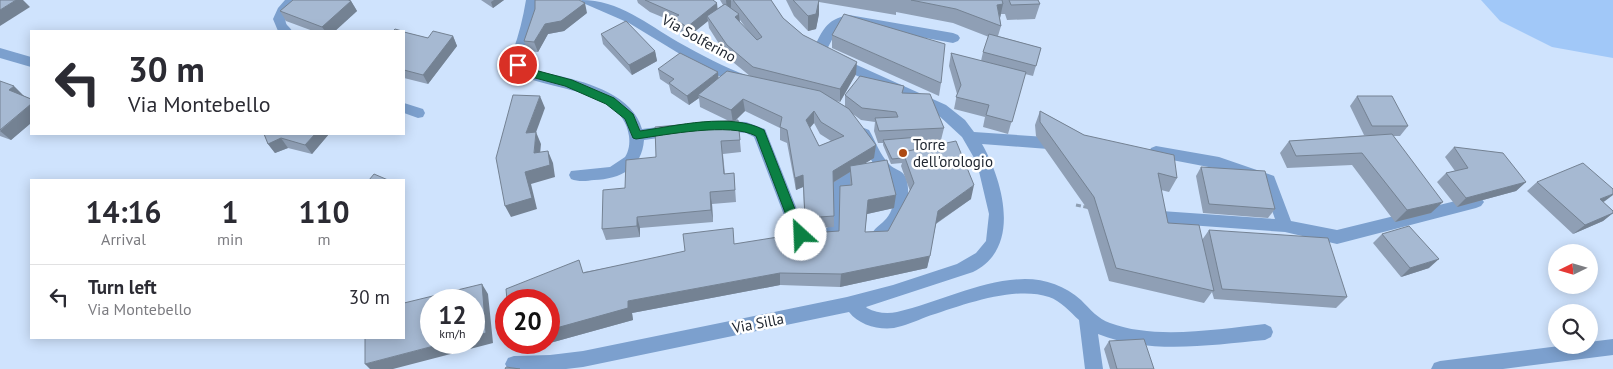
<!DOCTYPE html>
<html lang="en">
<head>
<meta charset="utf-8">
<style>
	body { margin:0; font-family:"PT Sans",sans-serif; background:#f2f2f3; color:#2b2b33; height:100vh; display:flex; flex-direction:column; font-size:19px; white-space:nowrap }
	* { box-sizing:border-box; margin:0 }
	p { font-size:16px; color:#7c7c81 }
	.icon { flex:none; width:28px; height:28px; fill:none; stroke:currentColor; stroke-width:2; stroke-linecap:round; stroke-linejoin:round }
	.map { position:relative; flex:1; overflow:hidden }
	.sheet { position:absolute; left:30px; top:179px; width:375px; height:160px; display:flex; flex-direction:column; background:#fff; border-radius:0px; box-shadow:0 2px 12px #0003 }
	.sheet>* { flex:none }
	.banner { position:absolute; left:30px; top:30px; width:375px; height:105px; border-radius:0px; box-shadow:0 2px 12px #0003; background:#fff; color:#2b2b33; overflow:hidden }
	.needle { width:32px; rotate:265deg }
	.tools { position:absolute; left:1548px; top:244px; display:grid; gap:10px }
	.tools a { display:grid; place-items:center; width:50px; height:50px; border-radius:50%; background:#fff; box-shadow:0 2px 12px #0003; font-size:25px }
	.speed { position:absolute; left:420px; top:289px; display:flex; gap:10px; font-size:25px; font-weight:700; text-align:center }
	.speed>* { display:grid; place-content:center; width:65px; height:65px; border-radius:50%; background:#fff; box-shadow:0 2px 12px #0003; line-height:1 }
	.speed small { font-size:12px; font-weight:400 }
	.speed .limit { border:8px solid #d22; background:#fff; color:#111 }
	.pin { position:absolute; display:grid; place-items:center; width:42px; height:42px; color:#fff; margin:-21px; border:2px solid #fff; border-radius:50%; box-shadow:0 1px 5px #0007 }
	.me { position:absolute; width:55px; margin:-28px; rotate:335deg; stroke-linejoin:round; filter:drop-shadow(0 0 4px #0008) }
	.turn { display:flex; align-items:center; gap:18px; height:105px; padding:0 15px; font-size:22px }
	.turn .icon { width:65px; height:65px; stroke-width:2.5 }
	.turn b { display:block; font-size:35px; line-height:42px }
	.eta { display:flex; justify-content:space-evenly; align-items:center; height:85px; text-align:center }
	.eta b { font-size:30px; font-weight:700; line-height:35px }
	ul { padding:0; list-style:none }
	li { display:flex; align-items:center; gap:15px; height:65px; padding:0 15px; border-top:1px solid #e1e1e2 }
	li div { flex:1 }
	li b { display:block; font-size:19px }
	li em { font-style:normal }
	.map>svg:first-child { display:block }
</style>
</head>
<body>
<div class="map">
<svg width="1613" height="369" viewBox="0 0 1613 369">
	<rect width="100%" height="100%" fill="#cfe3fd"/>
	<path fill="#a1c8f8" d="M1481,0H1613V58L1552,47L1500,21Z"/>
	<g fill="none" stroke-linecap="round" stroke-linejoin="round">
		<path stroke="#8e9eb2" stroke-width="3" stroke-dasharray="5 2.5" stroke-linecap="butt" d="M1076,205L1090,208"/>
		<g fill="#7ca0ce" fill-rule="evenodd">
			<path d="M285,0H300C296,7 281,15 287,25C289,27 291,29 292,31H278L273,19L278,8Z"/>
			<path d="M526,0H538L535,28L525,55L524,63C535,72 547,73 560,76C590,83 633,96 642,129L675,125L680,127L682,131L680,135L644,140C642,168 621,179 594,180C587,181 578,182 571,179L569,175L571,171L610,167L625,157C629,151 630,143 629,136C623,82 521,91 511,66C509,62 511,55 513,51C519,34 523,18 526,0Z"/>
			<path d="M581,0C619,0 647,24 678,42C701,55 724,67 748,76L750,80L748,84L743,85L711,73L629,23L583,3Z"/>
			<path d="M849,15L953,33L958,35L960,38L958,41L953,43L849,24L837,30L824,55H814L812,52C822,32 825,19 849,15Z"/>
			<path d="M0,48L31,57V67L0,58Z"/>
			<path d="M839,57L946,105L965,120L974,132L1061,138L1066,140L1068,144L1066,148L1061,150L982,144C1003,181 1022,248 973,272L866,307L867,308C876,313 887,314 897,312C940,302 980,280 1025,279C1046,279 1065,286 1081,300C1090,309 1098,319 1110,323C1155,340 1219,329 1265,324L1271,327L1273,332L1271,337L1265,340C1210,345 1150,355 1098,334L1103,369H1085L1079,320C1070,312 1061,301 1049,297C1014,285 960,306 926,317C916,321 904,326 894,328C878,330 859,325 849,312L583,367L566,369H508L505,364L508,358L514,356L550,355L583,351L847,297L893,285L957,264L976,253L986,241L989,214L977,163L962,137L936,113L834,65L832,62L834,59Z"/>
			<path d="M404,103L423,109L425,113L423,117L418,118L404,113Z"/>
			<path d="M720,121L746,122L765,129L802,222C808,234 818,236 828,227L830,186C837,173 860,168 874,165L857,134L859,130L864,128L869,130C875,140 880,155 889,164C894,170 902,169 906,178C913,197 903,246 875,237L873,232C876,227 880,225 884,221C896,210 894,194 891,180C877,170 858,181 845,189C845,201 847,216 844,228C840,247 810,251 797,240C792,236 790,229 787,223L754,137L746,133L715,130L713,126L715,122Z"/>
			<path d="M1156,146L1219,157L1274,176L1291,221L1337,230L1476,196L1481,198L1484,202L1481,206L1476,208L1337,244L1285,232L1147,222L1142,221L1139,216L1142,211L1147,210L1275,219L1263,184L1219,169L1151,156L1149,152L1151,148Z"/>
			<path d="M1613,339V355L1503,369H1431L1434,363L1440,361L1567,345H1589V342Z"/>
		</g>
	</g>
	<g fill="#8f9fb5" fill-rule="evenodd">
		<path d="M481,0H504L493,8Z"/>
		<path d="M637,0H713L717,3V9L723,5L720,0H771L783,18L803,35L856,74L840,102L836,101L845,106V95L904,86L903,93L944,128L941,140L920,141L921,149L971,199L936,224L927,268L840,287L780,285L632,313L633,320L521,351L515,342H549L584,272L735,244L839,231L840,186L850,185V172L833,183L834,216V227L805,229L803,187L796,190L787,143L780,140V128L745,111L735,120H738L741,152L723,154L725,174L734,173L736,202L712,204L713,222L640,228V237L606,240L602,229L625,188L656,157L729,121L700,107L699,98L689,105L671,93L669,85L660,79L658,69L718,78L750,76L728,58L709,28L708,21L688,37L675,28L674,22L650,12L638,3ZM740,20L748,31L740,23ZM853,114L861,120L875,122L874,131L878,143H883V145L891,164L902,163L901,166L910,191L888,231L865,232L867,214L894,208L863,164L874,158ZM814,123L820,134L831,141L819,146L810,128Z"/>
		<path d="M786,0H1038L1040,4L1035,19L1007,20L1005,14H1001L1000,18L1001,26L998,36L1041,48L1033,76L1025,74L1008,134L983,127L985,117L954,109L957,94L949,66L951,53L981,61L983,52L989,37L953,23L896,12V15L819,2V14L816,29L808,31L794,16Z"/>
		<path d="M351,1L357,11L335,31H313L286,21L280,11Z"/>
		<path d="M587,13L564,31L548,34L538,52L528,51L524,41Z"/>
		<path d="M404,32L428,38L453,36L457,46L428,84L404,78Z"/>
		<path d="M601,34L655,51L657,61L632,75L603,44Z"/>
		<path d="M832,35L941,83L939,96L832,48Z"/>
		<path d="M0,81L24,96L31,99V123L11,140L0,136Z"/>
		<path d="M1357,96L1408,126L1400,136H1393L1431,213L1395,222L1352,165L1287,168L1280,153L1289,141L1372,135H1364L1350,106Z"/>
		<path d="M1040,111L1084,135L1177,178L1169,192L1161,190L1168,223L1202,240L1209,230L1347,297L1336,308L1214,299L1212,292L1204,303L1109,281L1088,210L1036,136L1035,125Z"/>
		<path d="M264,134H329L312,154L288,148L275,153L268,144Z"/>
		<path d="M1454,147L1526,182L1516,191L1457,207L1437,182L1446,173L1455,171L1445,157Z"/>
		<path d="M1201,167L1275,209L1268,218L1203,213L1196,176Z"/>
		<path d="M1537,182L1605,201L1603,202L1613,211V213L1603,221L1573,234L1527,191Z"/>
		<path d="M1382,234L1429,268L1401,277L1373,243Z"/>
		<path d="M1109,341L1154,369H1110L1104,349Z"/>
	</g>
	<g fill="#748293">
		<path d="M16,0H23L30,7L0,26V10Z"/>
		<path d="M494,0H504L493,8L491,2Z"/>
		<path d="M726,0H731V9L727,11Z"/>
		<path d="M819,0V14L816,29L808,31V16Z"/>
		<path d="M351,1L357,11L335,31H325L322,27Z"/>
		<path d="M585,3L587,13L564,31L548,34L538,52L534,42L545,24Z"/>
		<path d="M717,3L718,13L707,16L708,21L688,37L687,27Z"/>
		<path d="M1003,4L1000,18L997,5Z"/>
		<path d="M739,14L740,27L735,17Z"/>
		<path d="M453,36L457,46L428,84L423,75Z"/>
		<path d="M655,51L657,61L632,75L629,65Z"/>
		<path d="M857,62L856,74L840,102V89Z"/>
		<path d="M718,72L719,82L698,95L699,98L689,105L687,96Z"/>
		<path d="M14,86L24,96L19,100L9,90Z"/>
		<path d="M540,96L545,108L531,146L526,133Z"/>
		<path d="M743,99L745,111L733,123L731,110Z"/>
		<path d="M31,104V123L11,140L0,131Z"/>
		<path d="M814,111V123L806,132V120Z"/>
		<path d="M536,132L541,144L539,165L534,153Z"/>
		<path d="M315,134H329L312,154L305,145Z"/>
		<path d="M281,138L288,148L275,153L268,144Z"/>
		<path d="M876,145L874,158L851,172L850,166V172L832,183L833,171Z"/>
		<path d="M548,151L553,163L555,177L531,184L537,209L511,217L505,206L525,172Z"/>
		<path d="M803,175V187L796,190L795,178Z"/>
		<path d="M1526,182L1516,191L1457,207L1466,198Z"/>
		<path d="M974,185L971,199L935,224L938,211Z"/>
		<path d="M710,192L712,204L713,222L711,210Z"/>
		<path d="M1613,194V195L1605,201L1588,208L1600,199Z"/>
		<path d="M896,195L894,208L867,214L868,200Z"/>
		<path d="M1443,202L1431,213L1395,222L1407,210Z"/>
		<path d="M1613,213L1603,221L1573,234L1585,225Z"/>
		<path d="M637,217L640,228V237L637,226Z"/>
		<path d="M930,256L927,268L840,287L841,274Z"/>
		<path d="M1439,259L1429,268L1401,277L1410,268Z"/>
		<path d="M780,273V285L632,313L633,320L521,351L515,342H549V330L628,301Z"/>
		<path d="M482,284L488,294L493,343L393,369H370L365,364L449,342H474V336Z"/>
	</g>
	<g fill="#a6b9d2" stroke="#748293" fill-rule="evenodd">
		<path d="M0,0H16L0,10Z"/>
		<path d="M293,0H348L351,1L322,27L280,11Z"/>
		<path d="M535,0H579L585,3L561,21L545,24L534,42L524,41L535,9Z"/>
		<path d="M645,0H713L717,3L687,27L673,18L679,15Z"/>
		<path d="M733,0H771L783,18L803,35L857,62L840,89L753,67L727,45L707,16L725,4L739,14L735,17L757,40L762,37Z"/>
		<path d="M793,0H819L816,14L808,16Z"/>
		<path d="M911,0H1002L1003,4L997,5L1001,26L956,9Z"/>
		<path d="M1009,0H1038L1040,4L1011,5Z"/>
		<path d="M844,14L945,44L941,83L832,35Z"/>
		<path d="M626,21L655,51L629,65L601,34Z"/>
		<path d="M395,29L402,31H393Z"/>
		<path d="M433,31L453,36L423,75L404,70V32L428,38Z"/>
		<path d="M989,34L1041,48L1036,66L983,52Z"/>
		<path d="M680,53L718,72L687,96L669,83L674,79L658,69Z"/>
		<path d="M951,53L1026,72L1012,122L986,115L989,105L956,97L961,85Z"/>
		<path d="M727,71L820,91L849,109L876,145L833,171L834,216L805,218L803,175L795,178L787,130L780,127L782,117L743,99L731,110L698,95ZM814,111L821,122L844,136L819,146L806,120Z"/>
		<path d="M860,76L904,86L902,93L930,94L944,128L879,131L875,118L898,117L896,112L862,108L845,95Z"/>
		<path d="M0,81L14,86L9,90L31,99V104L0,130Z"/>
		<path d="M513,95L540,96L526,133L536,132L534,153L548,151L550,165L525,172L532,198L505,206L496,158Z"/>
		<path d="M1357,96H1392L1408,126H1372Z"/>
		<path d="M1040,111L1084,135L1174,155L1177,178L1158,173L1168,223L1199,225L1214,291L1116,268L1094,197L1040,122Z"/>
		<path d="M738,120L740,140L721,141L724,174L734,173L735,190L710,192L711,210L637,217V226L602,229L603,190L625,188L626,160L656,157L655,127Z"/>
		<path d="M264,134H315L305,145L281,138L268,144Z"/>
		<path d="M1392,134L1443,202L1407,210L1362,153L1296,156L1289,141Z"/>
		<path d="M919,137L921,149L903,152L902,158L892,159L883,140Z"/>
		<path d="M956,141L974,185L938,211L930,256L841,274L780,273L628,301V308L549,330V300H507L506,289L579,260L583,273L685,251L683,234L733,228L734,244L797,234L839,231L840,186L852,185L850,166L887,160L896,195L868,200L865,232L888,231L914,183L903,152Z"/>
		<path d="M1454,147L1503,153L1526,182L1466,198L1446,173L1468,168Z"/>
		<path d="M1583,163L1613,189V194L1600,199L1613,211V213L1585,225L1537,182Z"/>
		<path d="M1201,167L1265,171L1275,209L1209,204Z"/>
		<path d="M374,174L388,180H369Z"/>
		<path d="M1409,226L1439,259L1410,268L1382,234Z"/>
		<path d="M1209,230L1328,238L1347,297L1222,289Z"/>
		<path d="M482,284L486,333L474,336V300H431V342H449L365,364V338H404V303Z"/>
		<path d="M1144,339L1154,369H1117L1109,341Z"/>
		<path d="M506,367L520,369H505Z"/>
	</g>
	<path fill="#0b8043" stroke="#07532c" d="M518,61L531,69L572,80L614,98L633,114L640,131C676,126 731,112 764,130L800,222L807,235L806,238H797L789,223L756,136C730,122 666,135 636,139L633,138L625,119L606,104L565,86L524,75L512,65Z"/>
	<circle fill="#ad4a12" stroke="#fff" stroke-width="2" cx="903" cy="153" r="5"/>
	<g text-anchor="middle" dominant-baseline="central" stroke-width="5" stroke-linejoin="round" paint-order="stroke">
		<g font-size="15" fill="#202731" stroke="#fff">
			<text transform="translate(699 38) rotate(29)">Via Solferino</text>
			<text transform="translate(758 323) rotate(-11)">Via Silla</text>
		</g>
		<g font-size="15" fill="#202731" stroke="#fff" text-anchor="start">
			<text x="913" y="144">Torre<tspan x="913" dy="17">dell'orologio</tspan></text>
		</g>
	</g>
</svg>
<div class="tools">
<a><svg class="needle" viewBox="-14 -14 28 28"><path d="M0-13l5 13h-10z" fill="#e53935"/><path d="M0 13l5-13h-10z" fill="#7c7c81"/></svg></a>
<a><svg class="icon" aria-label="search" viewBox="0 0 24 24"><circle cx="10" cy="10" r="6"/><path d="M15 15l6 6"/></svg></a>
</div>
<div class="speed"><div>12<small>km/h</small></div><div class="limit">20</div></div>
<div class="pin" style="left:518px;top:65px;background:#d93025"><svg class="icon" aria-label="arrive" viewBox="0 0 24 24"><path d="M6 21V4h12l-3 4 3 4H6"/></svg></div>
<svg class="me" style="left:801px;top:235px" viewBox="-20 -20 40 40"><circle r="19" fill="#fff"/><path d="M0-13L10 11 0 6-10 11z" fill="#0b8043"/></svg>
<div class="banner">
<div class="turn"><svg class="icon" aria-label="left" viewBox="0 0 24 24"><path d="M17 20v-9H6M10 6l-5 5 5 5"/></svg><div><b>30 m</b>Via Montebello</div></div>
</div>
<section class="sheet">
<div class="eta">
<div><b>14:16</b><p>Arrival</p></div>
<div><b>1</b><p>min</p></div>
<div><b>110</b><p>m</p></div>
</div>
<ul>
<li><svg class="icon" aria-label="left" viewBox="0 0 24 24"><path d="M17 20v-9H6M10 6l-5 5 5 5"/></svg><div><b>Turn left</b><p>Via Montebello</p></div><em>30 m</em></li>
</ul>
</section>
</div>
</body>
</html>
